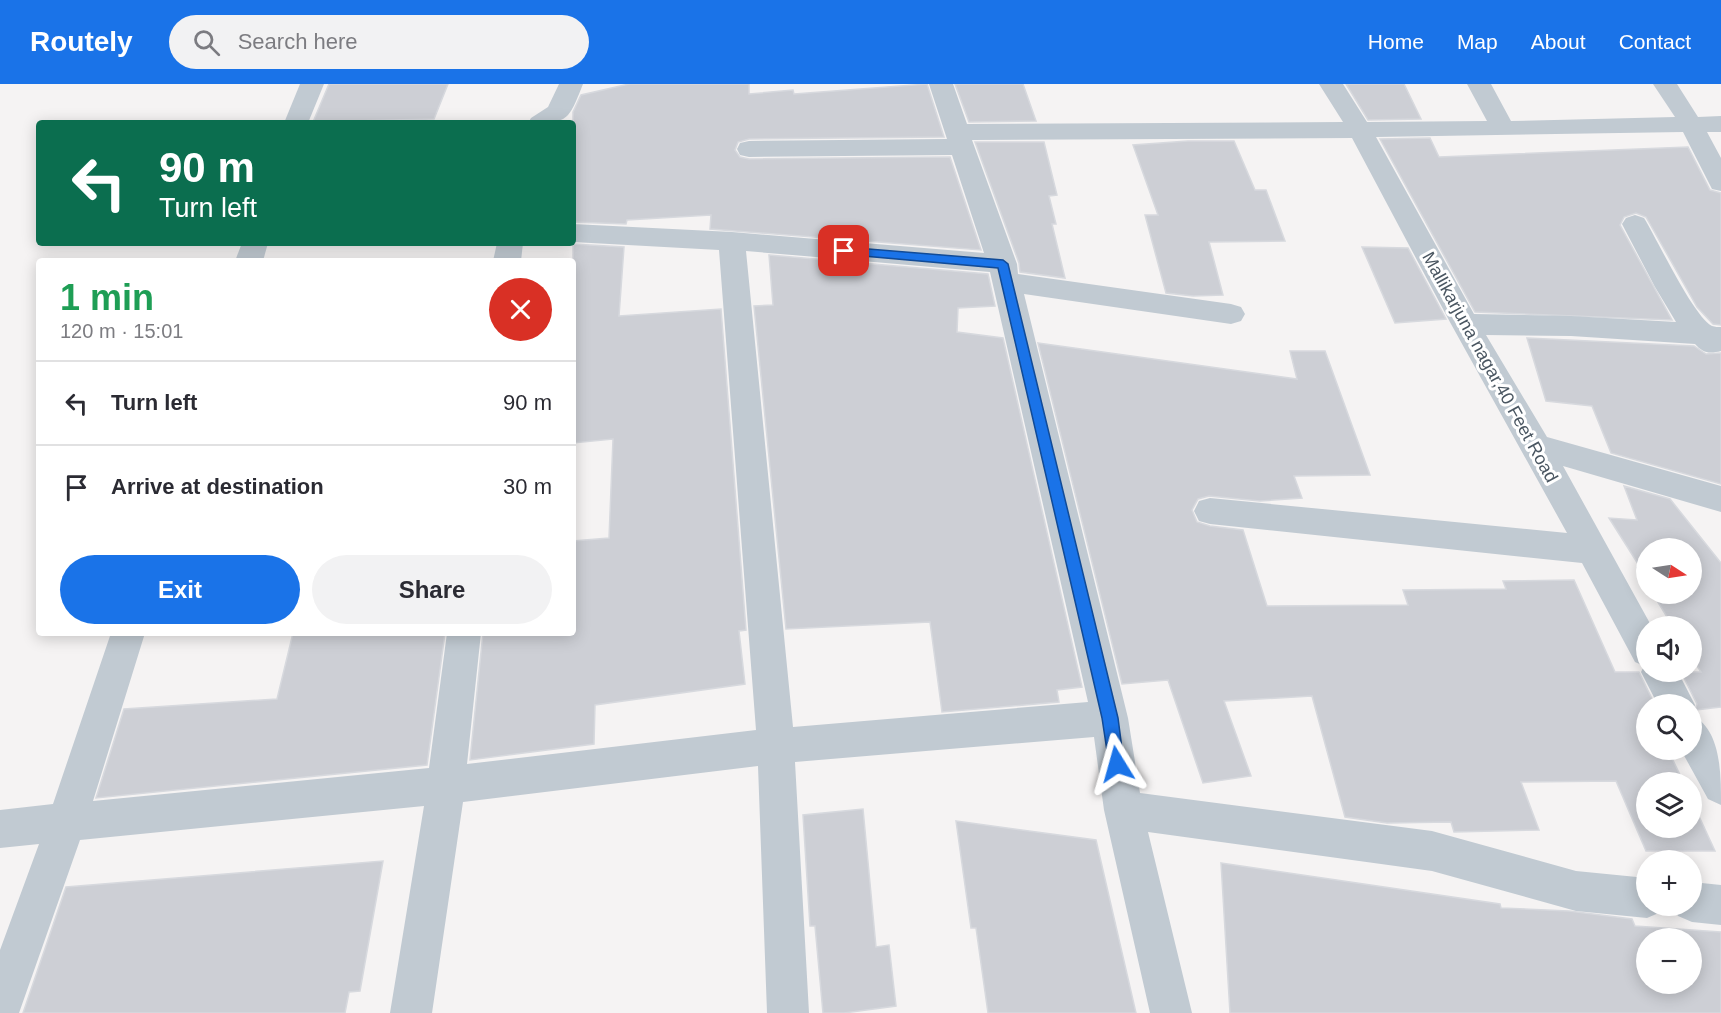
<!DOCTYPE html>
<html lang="en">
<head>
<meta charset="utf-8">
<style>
	body { margin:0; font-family:Helvetica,sans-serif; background:#f2f2f3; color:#2b2b33; height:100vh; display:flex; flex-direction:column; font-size:22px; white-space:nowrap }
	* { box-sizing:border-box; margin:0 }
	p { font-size:20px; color:#7c7c81 }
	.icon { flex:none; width:33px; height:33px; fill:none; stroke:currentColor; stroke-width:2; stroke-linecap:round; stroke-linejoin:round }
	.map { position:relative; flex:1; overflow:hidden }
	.side { position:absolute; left:36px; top:174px; width:540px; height:378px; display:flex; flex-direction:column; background:#fff; border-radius:6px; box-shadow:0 3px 15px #0003 }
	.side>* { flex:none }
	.guide { position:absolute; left:36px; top:36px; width:540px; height:126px; border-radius:6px; box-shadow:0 3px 15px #0003; background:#0b6e4f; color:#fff; overflow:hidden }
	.needle { width:39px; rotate:102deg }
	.fabs { position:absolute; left:1636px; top:454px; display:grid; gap:12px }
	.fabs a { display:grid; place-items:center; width:66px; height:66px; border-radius:50%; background:#fff; box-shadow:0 3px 15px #0003; font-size:30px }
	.pin { position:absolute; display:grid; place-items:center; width:51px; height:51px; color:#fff; margin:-26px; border-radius:12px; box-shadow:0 3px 9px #0006 }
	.me { position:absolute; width:66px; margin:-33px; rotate:352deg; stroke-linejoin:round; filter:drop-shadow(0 0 4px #0008) }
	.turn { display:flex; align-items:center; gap:21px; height:126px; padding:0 24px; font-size:27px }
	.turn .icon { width:78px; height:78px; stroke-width:2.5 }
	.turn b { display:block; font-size:42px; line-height:51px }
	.round { display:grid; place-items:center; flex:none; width:63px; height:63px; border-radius:32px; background:#f2f2f3 }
	.head { display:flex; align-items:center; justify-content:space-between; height:102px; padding:0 24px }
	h1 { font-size:36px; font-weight:700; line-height:45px; color:#1e9e55 }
	.action { display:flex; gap:12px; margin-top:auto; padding:12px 24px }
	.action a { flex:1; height:69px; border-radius:36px; background:#1a73e8; color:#fff; font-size:24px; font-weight:700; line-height:69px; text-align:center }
	.action a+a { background:#f2f2f3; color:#2b2b33 }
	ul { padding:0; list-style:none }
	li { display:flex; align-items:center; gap:18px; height:84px; padding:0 24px; border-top:2px solid #e1e1e2 }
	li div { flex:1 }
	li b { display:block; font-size:22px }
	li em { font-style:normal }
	header { display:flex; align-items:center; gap:36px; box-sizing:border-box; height:84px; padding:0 30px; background:#1a73e8; color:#fff }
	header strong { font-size:28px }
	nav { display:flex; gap:33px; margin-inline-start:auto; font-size:21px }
	.search { width:420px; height:54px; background:#f2f2f3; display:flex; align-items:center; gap:15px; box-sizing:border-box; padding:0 21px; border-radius:33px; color:#7c7c81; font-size:22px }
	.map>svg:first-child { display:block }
</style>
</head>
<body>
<header>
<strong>Routely</strong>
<div class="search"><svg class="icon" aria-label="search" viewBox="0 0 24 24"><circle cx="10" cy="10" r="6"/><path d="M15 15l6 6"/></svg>Search here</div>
<nav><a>Home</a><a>Map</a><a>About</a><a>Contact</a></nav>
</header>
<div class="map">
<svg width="1721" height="929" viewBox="0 0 1721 929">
	<rect width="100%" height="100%" fill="#f5f3f3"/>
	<g fill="#cdcfd5" stroke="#d7d9de" stroke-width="1.5" fill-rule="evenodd">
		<path d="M329,0H448L434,35L313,38Z"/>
		<path d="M629,0H749V10L793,6L794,10L927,0L944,53L749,55L738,58L735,66L740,73L749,75L950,73L981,166L710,145L711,131L627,136L626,140L573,138V28L581,11Z"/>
		<path d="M955,0H1023L1036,37L969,38Z"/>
		<path d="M1346,0H1404L1421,35L1368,36Z"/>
		<path d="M1430,54L1439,73L1688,63L1710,106L1721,109V241L1713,240L1697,223L1646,133L1636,129L1624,133L1620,141L1672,236L1475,228L1380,55Z"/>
		<path d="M1188,57H1234L1255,106H1266L1285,157L1209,158L1223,211L1193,212L1166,209L1145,131H1158L1133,61Z"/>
		<path d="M975,58H1044L1057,111L1049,112L1056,140H1052L1065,194L1020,188L1019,179Z"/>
		<path d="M573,160L624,163L619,232L721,225L746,546L739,547L745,600L595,621L594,660L470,676L483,549H573V457L609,454L613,355L573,359Z"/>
		<path d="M1362,163L1408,164L1446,235L1395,239Z"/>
		<path d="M769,171L988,190L995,222L958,224L957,248L1003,254L1082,603L1057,606L1059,618L942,628L930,538L786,545L754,222L773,221Z"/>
		<path d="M1527,254L1694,262L1706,270L1721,269V400L1611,369L1592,322L1546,317Z"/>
		<path d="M1038,259L1297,295L1290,267H1325L1370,391L1294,392L1302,414L1260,417L1209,412L1198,415L1192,426L1197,438L1210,442L1243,446L1267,522L1408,521L1403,506L1506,505L1503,497L1574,496L1615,588H1639L1655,621H1647V666H1668L1684,699H1647V744H1692V717L1715,767H1646L1616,697L1521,698L1539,746L1454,748L1451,738L1387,739L1345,733L1312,612L1224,617L1251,692L1203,699L1168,596L1122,600Z"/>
		<path d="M1624,402L1670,415L1721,479V623L1695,626L1697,620L1681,588H1701L1692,574V543H1673L1653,510H1692V465H1647V500L1637,484L1640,483L1609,434L1637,436Z"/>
		<path d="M293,549H445L427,681L96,714L124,625L277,615Z"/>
		<path d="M863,725L876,863L889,861L896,922L844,929H823L815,842H810L803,731Z"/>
		<path d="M956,737L1096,756L1136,929H988L976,844H971Z"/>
		<path d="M383,777L360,907L349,908L345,929H23L66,803Z"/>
		<path d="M1221,779L1500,820L1501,824L1569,827L1632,835L1635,842L1721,848V929H1230ZM1647,855H1692V900H1647Z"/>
	</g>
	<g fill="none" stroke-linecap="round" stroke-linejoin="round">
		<g fill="#c1cad2" fill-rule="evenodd">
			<path d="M300,0H324L308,39H284Z"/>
			<path d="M559,0H583C568,38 568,39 528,39L531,34L548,23Z"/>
			<path d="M929,0H953L967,40L1343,38L1319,0H1343L1367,38L1487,37L1467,0H1491L1511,37L1675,33L1653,0H1677L1698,33L1721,32V48H1707L1721,74V107L1712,105L1683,48L1376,53L1474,230L1571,232L1676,238L1655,203L1622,140L1626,134L1635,131L1644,134C1657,155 1693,232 1712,242C1715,243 1718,243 1721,243V267C1709,270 1703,269 1695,260L1571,252L1486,251L1547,353L1721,402V428L1563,382L1652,543H1647V588H1678L1695,621L1692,628V621H1658L1641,588L1644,582L1635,578L1582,479L1210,440L1199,437L1194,427L1199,417L1210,414L1567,449L1451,240L1352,54L972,56L1017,180L1018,190L1231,220L1241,223L1245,230L1241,237L1231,240L1024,210L1128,634L1140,709L1432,747L1576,787L1647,794V822H1664L1661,828L1647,834L1576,827L1432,787L1148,748L1192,929H1150L1104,726L1094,653L795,678L809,929H767L758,682L463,718L432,929H390L424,722L80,756L19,929H0V866L39,760L0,764V726L53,720L111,549H145L93,717L429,684L447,549H481L467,680L756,646L719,166L573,158V140L732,148L984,169L952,71L749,73L740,71L737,65L740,59L749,57L947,55ZM746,167L990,188L1088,618L793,643Z"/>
			<path d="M242,159H268L263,177H235Z"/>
			<path d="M497,159H523L521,177H493Z"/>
			<path d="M1692,631C1721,646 1721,688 1721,721L1708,715L1681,666H1692Z"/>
			<path d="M1692,798L1721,801V841L1692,838L1678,832L1673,822H1692Z"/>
		</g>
	</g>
	<path fill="#1a73e8" stroke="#114b97" stroke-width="1.5" d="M844,163L1003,176L1008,180L1118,634L1124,680L1122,686L1117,688L1111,686L1109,680L1102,634L998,184L841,170V164Z"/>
	<g text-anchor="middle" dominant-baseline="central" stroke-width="6" stroke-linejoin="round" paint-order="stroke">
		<g font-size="18" fill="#4a5661" stroke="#fff">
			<text transform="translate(1490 283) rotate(61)">Mallikarjuna nagar,40 Feet Road</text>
		</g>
	</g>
</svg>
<div class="fabs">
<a><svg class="needle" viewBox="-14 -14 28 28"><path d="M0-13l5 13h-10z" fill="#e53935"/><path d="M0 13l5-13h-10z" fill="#7c7c81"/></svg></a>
<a><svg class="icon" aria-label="sound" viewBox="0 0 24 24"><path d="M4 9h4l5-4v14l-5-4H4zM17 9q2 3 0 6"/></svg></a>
<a><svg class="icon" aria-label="search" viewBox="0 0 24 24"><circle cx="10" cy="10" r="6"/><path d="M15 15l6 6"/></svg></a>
<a><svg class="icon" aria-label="layers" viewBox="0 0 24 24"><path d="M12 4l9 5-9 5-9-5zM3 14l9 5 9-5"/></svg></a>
<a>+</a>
<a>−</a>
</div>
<div class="pin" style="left:844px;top:167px;background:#d93025"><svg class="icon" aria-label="arrive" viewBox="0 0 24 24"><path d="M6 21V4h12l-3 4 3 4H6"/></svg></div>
<svg class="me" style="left:1117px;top:680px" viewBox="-20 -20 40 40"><path d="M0-17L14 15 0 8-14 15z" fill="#1a73e8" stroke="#fff" stroke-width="4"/></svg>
<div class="guide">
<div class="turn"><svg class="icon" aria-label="left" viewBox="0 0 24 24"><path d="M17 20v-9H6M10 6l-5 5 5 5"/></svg><div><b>90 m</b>Turn left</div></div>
</div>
<section class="side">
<div class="head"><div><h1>1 min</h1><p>120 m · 15:01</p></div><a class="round" style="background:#d93025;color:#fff"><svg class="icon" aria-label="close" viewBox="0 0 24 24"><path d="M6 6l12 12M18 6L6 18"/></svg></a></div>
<ul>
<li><svg class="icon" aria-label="left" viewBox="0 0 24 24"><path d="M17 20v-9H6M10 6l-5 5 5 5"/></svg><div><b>Turn left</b></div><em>90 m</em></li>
<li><svg class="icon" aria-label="arrive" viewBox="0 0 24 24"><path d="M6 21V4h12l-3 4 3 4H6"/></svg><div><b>Arrive at destination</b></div><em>30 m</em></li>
</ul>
<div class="action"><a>Exit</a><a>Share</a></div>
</section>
</div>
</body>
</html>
